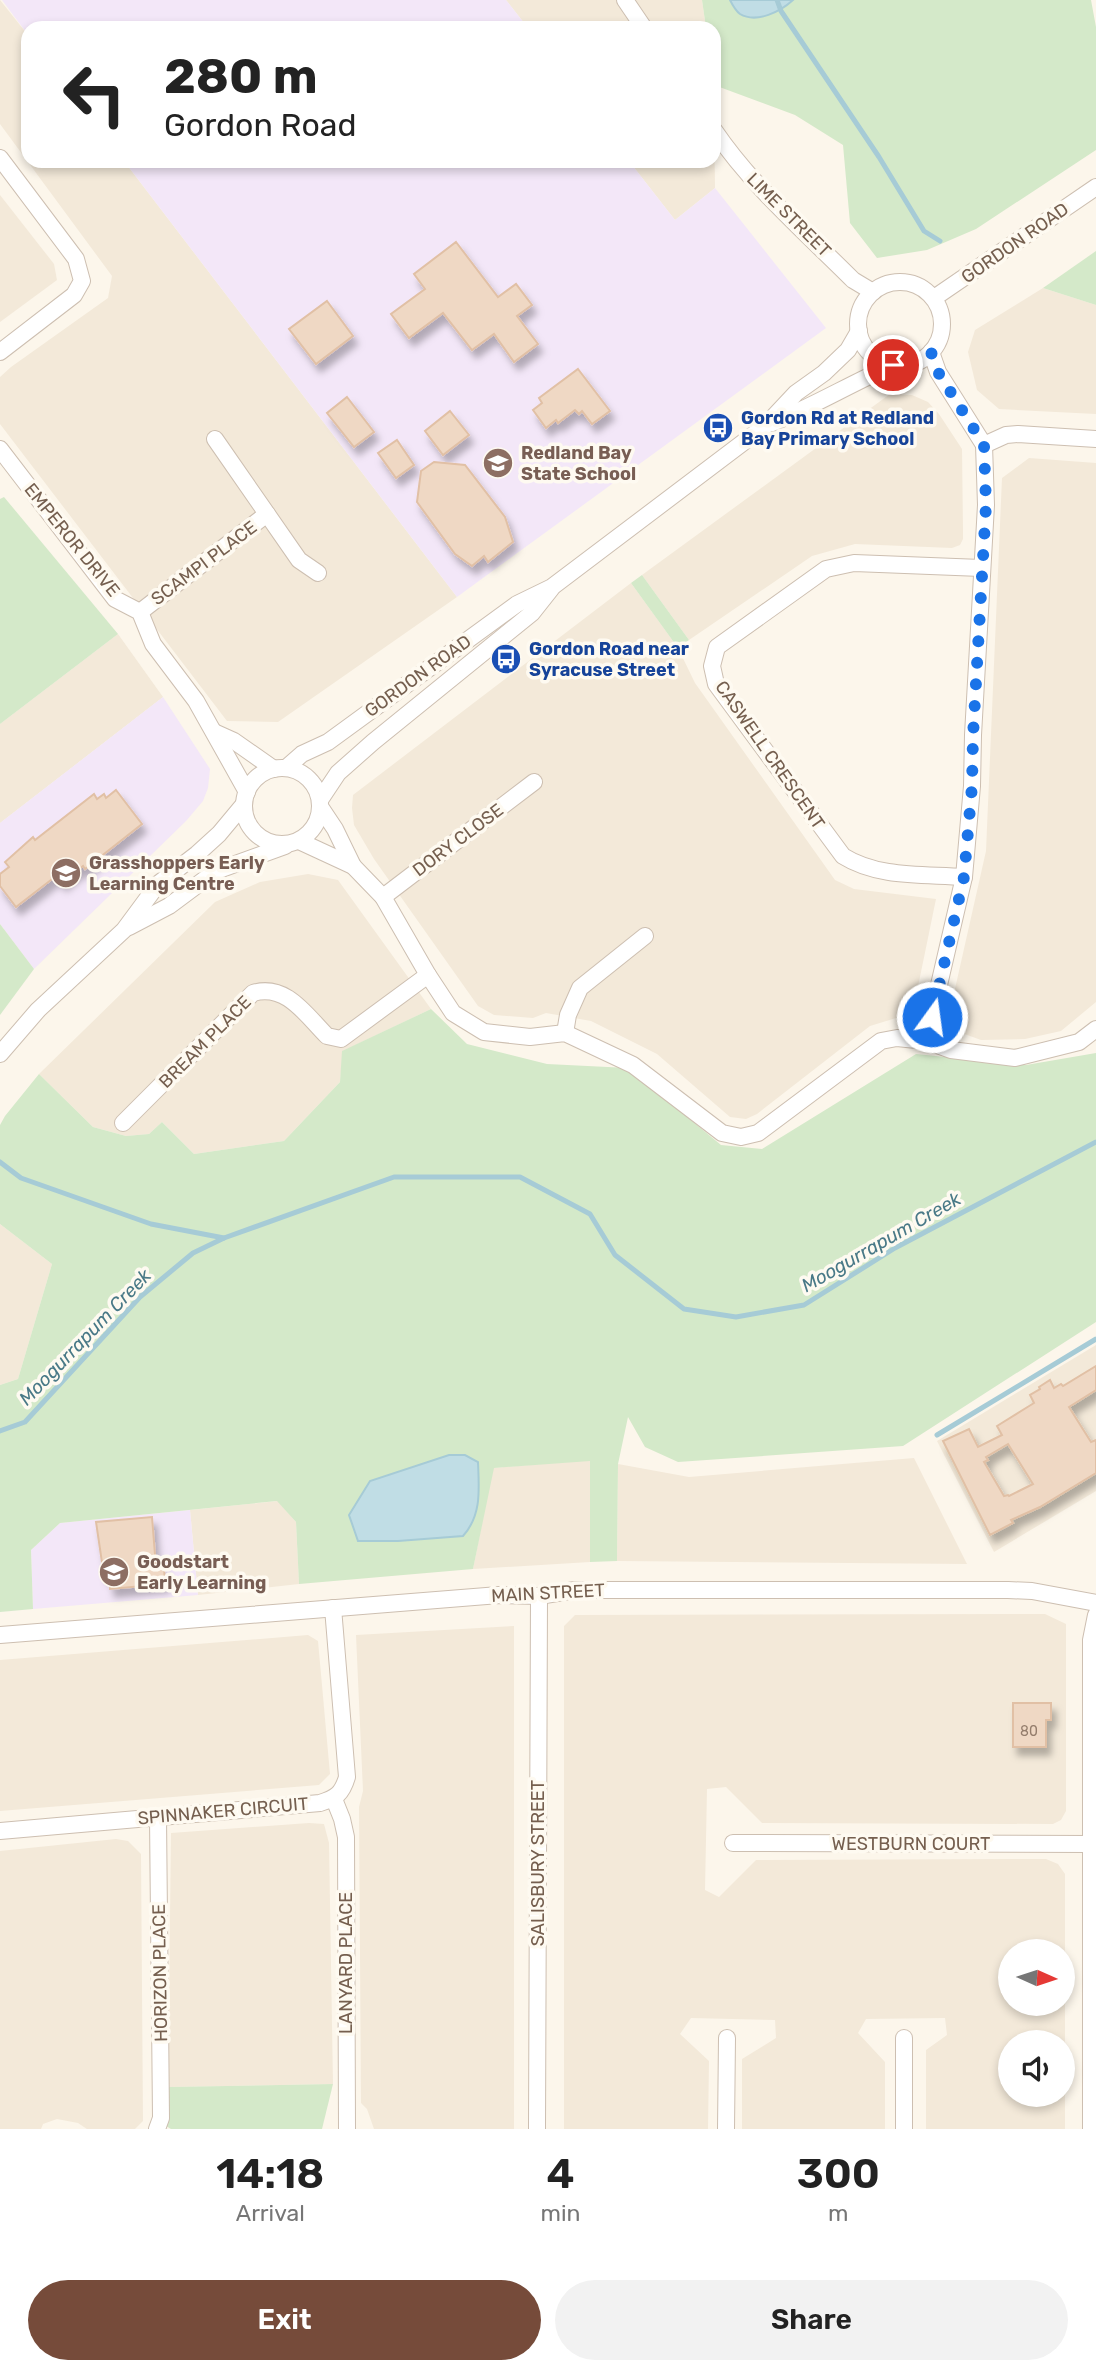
<!DOCTYPE html>
<html lang="en">
<head>
<meta charset="utf-8">
<style>
	body { margin:0; font-family:Rubik,sans-serif; background:#f2f2f2; color:#222; height:100vh; display:flex; flex-direction:column; font-size:26px; white-space:nowrap }
	* { box-sizing:border-box; margin:0 }
	p { font-size:23px; color:#767676 }
	.icon { flex:none; width:38px; height:38px; fill:none; stroke:currentColor; stroke-width:2; stroke-linecap:round; stroke-linejoin:round }
	.map { position:relative; height:2129px; overflow:hidden }
	.panel { display:flex; flex-direction:column; background:#fff; flex:1 }
	.panel>* { flex:none }
	.hud { position:absolute; left:21px; top:21px; width:700px; height:147px; border-radius:21px; box-shadow:0 4px 10px #0003; background:#fff; color:#222; overflow:hidden }
	.needle { width:46px; rotate:93deg }
	.fabs { position:absolute; left:998px; top:1939px; display:grid; gap:14px }
	.fabs a { display:grid; place-items:center; width:77px; height:77px; border-radius:50%; background:#fff; box-shadow:0 4px 10px #0003; font-size:35px }
	.pin { position:absolute; display:grid; place-items:center; width:60px; height:60px; color:#fff; margin:-30px; border:4px solid #fff; border-radius:50%; box-shadow:0 2px 7px #0007 }
	.me { position:absolute; width:77px; margin:-38px; rotate:14deg; stroke-linejoin:round; filter:drop-shadow(0 0 5px #0008) }
	.turn { display:flex; align-items:center; gap:24px; height:147px; padding:0 28px; font-size:32px }
	.turn .icon { width:91px; height:91px; stroke-width:2.5 }
	.turn b { display:block; font-size:49px; line-height:60px }
	.eta { display:flex; justify-content:space-evenly; align-items:center; height:119px; text-align:center }
	.eta b { font-size:42px; font-weight:600; line-height:49px }
	.button { display:flex; gap:14px; margin-top:auto; padding:14px 28px }
	.button a { flex:1; height:80px; border-radius:42px; background:#764b3a; color:#fff; font-size:28px; font-weight:600; line-height:80px; text-align:center }
	.button a+a { background:#f2f2f2; color:#222 }
	.map>svg:first-child { display:block }
</style>
</head>
<body>
<div class="map">
<svg width="1096" height="2129" viewBox="0 0 1096 2129">
	<defs>
		<filter id="shadow"><feDropShadow dx="4.5" dy="8" stdDeviation="3.5" flood-color="#0004"/></filter>
	</defs>
	<rect width="100%" height="100%" fill="#fcf6eb"/>
	<g fill="#f3e9d9" fill-rule="evenodd">
		<path d="M0,0L28,35V161H124L457,597L278,722L227,721L0,424V377L11,367L108,298L112,276L0,124Z"/>
		<path d="M506,0H702L706,28H528Z"/>
		<path d="M714,108L715,188L675,220L629,161H714Z"/>
		<path d="M0,195L54,264L57,280L0,322Z"/>
		<path d="M1043,288L1096,305V414L999,409L977,390L968,352L975,330Z"/>
		<path d="M890,394L912,395L928,402L939,414L962,449L963,530V539L960,545L952,548L855,544L812,556L689,640L642,575Z"/>
		<path d="M1029,458L1096,463V1002L1061,1031L1025,1039L981,1040L956,1031L950,1024V1011L986,851L1002,478Z"/>
		<path d="M631,583L678,648L695,683L835,880L854,889L936,899L914,1006L909,1014L870,1026L757,1114L746,1119L730,1117L657,1054L591,1021L546,1013L533,1018L494,1015L478,1006L374,859L354,825L352,808L353,795Z"/>
		<path d="M118,634L163,697L0,823V724Z"/>
		<path d="M308,874L338,880L431,1009L343,1051L340,1082L284,1141L194,1154L162,1122L149,1134L126,1136L93,1127L39,1074L215,902L260,882Z"/>
		<path d="M0,1224L52,1264L18,1379L0,1385Z"/>
		<path d="M1096,1345V1491L994,1552L937,1441Z"/>
		<path d="M914,1458L967,1564L617,1561L618,1464L689,1477Z"/>
		<path d="M591,1460L590,1562L473,1569L493,1468Z"/>
		<path d="M278,1501L296,1522L299,1584L198,1595L190,1510Z"/>
		<path d="M1045,1614L1066,1624V1811L1061,1820L1053,1824L762,1823L726,1787L707,1789L705,1890L719,1897L756,1860L1046,1859L1058,1864L1065,1874V2129H926V2050L947,2035L945,2018L866,2019L858,2033L885,2062V2129H742V2059L776,2038L775,2020L691,2018L680,2034L709,2061L708,2129H564V1626L575,1615ZM1010,1951H1062V2004H1010ZM1010,2042H1062V2095H1010Z"/>
		<path d="M514,1626V2129H374L367,2109L361,2103L359,1807L363,1791L356,1635Z"/>
		<path d="M308,1635L318,1641L330,1774L319,1785L0,1811V1660Z"/>
		<path d="M309,1823L324,1824L329,1843L333,2084L168,2087L171,1833Z"/>
		<path d="M116,1839L128,1841L141,1854L143,2121L135,2129H87L78,2123L57,2119L43,2124L41,2129H0V1851Z"/>
	</g>
	<g fill="#f3e7f8">
		<path d="M2,0H506L528,28H28V35Z"/>
		<path d="M124,161H629L675,220L715,188L826,328L457,597Z"/>
		<path d="M163,697L210,769L208,788L203,801L186,821L34,969L0,924V823Z"/>
		<path d="M190,1510L198,1595L33,1609L31,1550L60,1523Z"/>
	</g>
	<g fill="#d4e9c9">
		<path d="M702,0H1091L1096,27V150L976,229L927,250L877,258L850,223L843,145L795,115L714,85V28H706Z"/>
		<path d="M1096,251V305L1043,288Z"/>
		<path d="M4,497L118,634L0,724V499Z"/>
		<path d="M642,575L689,640L678,648L631,583Z"/>
		<path d="M0,924L34,969L0,1015Z"/>
		<path d="M431,1009L467,1044L547,1064L628,1068L721,1145L762,1149L916,1054L1026,1065L1096,1053V1322L903,1446L678,1462L645,1447L628,1417L618,1464L617,1561L590,1562V1461L494,1468L473,1569L299,1584L296,1522L277,1501L60,1523L31,1550L33,1609L0,1612V1385L18,1379L52,1264L0,1224V1125L5,1116L39,1074L93,1127L126,1136L149,1134L162,1122L194,1154L284,1141L340,1082L342,1051Z"/>
		<path d="M333,2084L322,2129H171L166,2126L168,2087Z"/>
	</g>
	<g fill="#c0dde5" stroke="#a6cbd6" stroke-width="2">
		<path d="M730,0H793C781,11 757,24 740,14C736,11 732,4 730,0Z"/>
		<path d="M449,1455H465L478,1462C479,1489 482,1515 463,1536L398,1541H358L349,1515L370,1481Z"/>
	</g>
	<g fill="none" stroke-linecap="round" stroke-linejoin="round">
		<g stroke="#a6cbd6" stroke-width="5">
			<path d="M777,0L781,11L879,157L924,231L940,241"/>
			<path d="M0,1162L21,1178L151,1224L224,1238"/>
			<path d="M0,1431L25,1422L140,1297L193,1253L224,1238L394,1177H520L590,1214L615,1255L684,1309L736,1317L804,1305L895,1248L1096,1142"/>
			<path d="M937,1435L1096,1339"/>
		</g>
	</g>
	<g fill="#efd8c4" stroke="#e1c0a5" stroke-width="2" fill-rule="evenodd" filter="url(#shadow)">
		<path d="M456,242L498,297L516,284L532,305L517,316L538,344L514,362L494,334L472,350L443,313L409,338L391,314L425,289L414,274Z"/>
		<path d="M327,301L353,336L316,364L289,329Z"/>
		<path d="M578,369L610,411L592,424L582,411L579,414L575,410L558,423L556,420L546,428L533,410L542,403L539,398Z"/>
		<path d="M347,397L374,432L354,447L327,413Z"/>
		<path d="M450,411L469,435L443,455L425,431Z"/>
		<path d="M397,440L414,465L396,478L378,453Z"/>
		<path d="M434,462L465,465L505,517L513,542L488,562L484,556L472,566L455,554L417,502L421,471Z"/>
		<path d="M116,790L142,824L85,869L83,866L62,883L56,876L16,907L0,886V874L9,867L5,862L33,837L35,840L94,794L97,799L104,794L106,798Z"/>
		<path d="M1096,1366V1390L1069,1407L1091,1442L1096,1440V1473L1040,1507L1011,1520L1013,1523L990,1535L943,1441L969,1429L978,1447L1002,1435L997,1426L1034,1403L1030,1395L1040,1389L1039,1387L1050,1380L1054,1388L1061,1384L1063,1386ZM1008,1444L1033,1484L1009,1496L1008,1495L1004,1496L984,1462L988,1460L986,1457Z"/>
		<path d="M152,1517L156,1567L164,1566L165,1584L110,1589L109,1576H104L96,1522Z"/>
		<path d="M1013,1703H1051V1720H1046V1747H1013Z"/>
	</g>
	<g fill="none" stroke-linecap="round" stroke-linejoin="round">
		<g stroke="#cdbfb1" stroke-width="18">
			<g id="minor">
				<path d="M625,0L644,28"/>
				<path d="M714,130C752,186 805,232 853,280L873,292"/>
				<path d="M0,158L76,259L82,281L74,295L0,352"/>
				<circle cx="900" cy="324" r="42"/>
				<path d="M934,298L1096,187"/>
				<path d="M772,423C814,406 852,383 893,365"/>
				<path d="M215,439L299,560L318,573"/>
				<path d="M984,445L1006,435L1018,434L1096,439"/>
				<path d="M0,449L115,599L140,612L153,644L196,701L247,792"/>
				<path d="M140,612L267,514"/>
				<path d="M214,732L234,741L274,769"/>
				<circle cx="282" cy="806" r="38"/>
				<path d="M286,768L302,754L328,742L517,604L552,587L765,426L796,393L824,373L848,350L859,331"/>
				<path d="M320,800L338,773L373,742L532,613L551,589"/>
				<path d="M321,808L335,829L353,866"/>
				<path d="M299,841L353,866L383,897L428,975L453,1013L484,1032L530,1037L565,1033L633,1065L722,1133L741,1137L758,1133L881,1041L897,1038L926,1041L964,877L972,786L973,735L986,505L984,445L938,372L931,352"/>
				<path d="M964,877C923,874 878,878 843,856L716,684L712,666L717,647L826,569L854,563L981,568"/>
				<path d="M383,897L534,782"/>
				<path d="M129,927L169,906L216,871L285,846"/>
				<path d="M565,1033L568,1015L580,988L645,936"/>
				<path d="M926,1041L951,1050L1015,1058L1079,1042L1096,1029"/>
				<path d="M0,1054L38,1010L124,930L158,884L197,854L219,834L244,804"/>
				<path d="M123,1123L253,993C286,983 306,1015 327,1036L341,1039L428,975"/>
				<path d="M0,1635L499,1595L539,1596L575,1590H1008L1032,1591L1096,1603"/>
				<path d="M334,1799L342,1819L346,1837L347,2129"/>
				<path d="M0,1831L320,1803C336,1798 342,1794 347,1777L333,1608"/>
				<path d="M733,1843L1090,1844"/>
				<path d="M904,2038V2129"/>
				<path d="M157,2129L161,2118L158,1817"/>
				<path d="M537,2129L539,1596"/>
				<path d="M726,2129L727,2038"/>
				<path d="M1091,2129V1640L1096,1615"/>
			</g>
		</g>
		<use href="#minor" stroke="#fff" stroke-width="16"/>
	</g>
	<g fill="none" stroke-linecap="round" stroke-linejoin="round">
		<path stroke="#1a73e8" stroke-width="12" stroke-dasharray="0 21.6" d="M893,365L913,364L931,352L938,372L984,445L986,505L973,736L972,786L964,877L932,1017"/>
	</g>
	<defs>
		<g id="bus-disc" transform="scale(1.575)"><circle r="9.5" fill="#1a4fb4" stroke="#fefaf1"/><path d="M-5-6H5V4H4V6H2V4H-2V6H-4V4H-5ZM-3.5-4V0h7V-4ZM-3.5 1.2v1.5H-2V1.2ZM2 1.2v1.5H3.5V1.2Z" fill="#fff"/></g>
		<g id="school-disc" transform="scale(1.575)"><circle r="9.5" fill="#8d6e63" stroke="#fefaf1"/><path d="M0-5L7-2L0 1L-7-2ZM-4 1L0 2.5L4 1V4Q0 6-4 4Z" fill="#fff"/></g>
	</defs>
	<g fill-rule="evenodd">
		<use href="#bus-disc" x="718" y="428"/>
		<use href="#school-disc" x="498" y="463"/>
		<use href="#bus-disc" x="506" y="659"/>
		<use href="#school-disc" x="66" y="873"/>
		<use href="#school-disc" x="114" y="1572"/>
	</g>
	<g text-anchor="middle" dominant-baseline="central" stroke-width="7" stroke-linejoin="round" paint-order="stroke">
		<g font-size="14" fill="#947d6c">
			<text x="1029" y="1731">80</text>
		</g>
		<g font-size="18" fill="#755f4f" stroke="#fefaf1">
			<text transform="translate(789 215) rotate(45)">LIME STREET</text>
			<text transform="translate(1015 243) rotate(-35)">GORDON ROAD</text>
			<text transform="translate(72 540) rotate(51)">EMPEROR DRIVE</text>
			<text transform="translate(204 563) rotate(-37)">SCAMPI PLACE</text>
			<text transform="translate(418 676) rotate(-36)">GORDON ROAD</text>
			<text transform="translate(770 755) rotate(55)">CASWELL CRESCENT</text>
			<text transform="translate(458 840) rotate(-37)">DORY CLOSE</text>
			<text transform="translate(205 1042) rotate(-45)">BREAM PLACE</text>
			<text transform="translate(548 1593) rotate(-3)">MAIN STREET</text>
			<text transform="translate(223 1811) rotate(-5)">SPINNAKER CIRCUIT</text>
			<text x="911" y="1844">WESTBURN COURT</text>
			<text transform="translate(538 1863) rotate(-90)">SALISBURY STREET</text>
			<text transform="translate(346 1963) rotate(-90)">LANYARD PLACE</text>
			<text transform="translate(160 1973) rotate(-91)">HORIZON PLACE</text>
		</g>
		<g font-size="18" font-weight="bold" fill="#164399" stroke="#fefaf1" text-anchor="start">
			<text x="741" y="418">Gordon Rd at Redland<tspan x="741" dy="21">Bay Primary School</tspan></text>
			<text x="529" y="649">Gordon Road near<tspan x="529" dy="21">Syracuse Street</tspan></text>
		</g>
		<g font-size="18" font-weight="bold" fill="#785e54" stroke="#fefaf1" text-anchor="start">
			<text x="521" y="453">Redland Bay<tspan x="521" dy="21">State School</tspan></text>
			<text x="89" y="863">Grasshoppers Early<tspan x="89" dy="21">Learning Centre</tspan></text>
			<text x="137" y="1562">Goodstart<tspan x="137" dy="21">Early Learning</tspan></text>
		</g>
		<g font-size="19" font-style="italic" fill="#497987" stroke="#fefaf1">
			<text transform="translate(881 1242) rotate(-30)">Moogurrapum Creek</text>
			<text transform="translate(85 1337) rotate(-46)">Moogurrapum Creek</text>
		</g>
	</g>
</svg>
<div class="fabs">
<a><svg class="needle" viewBox="-14 -14 28 28"><path d="M0-13l5 13h-10z" fill="#e53935"/><path d="M0 13l5-13h-10z" fill="#767676"/></svg></a>
<a><svg class="icon" aria-label="sound" viewBox="0 0 24 24"><path d="M4 9h4l5-4v14l-5-4H4zM17 9q2 3 0 6"/></svg></a>
</div>
<div class="pin" style="left:893px;top:365px;background:#d93025"><svg class="icon" aria-label="arrive" viewBox="0 0 24 24"><path d="M6 21V4h12l-3 4 3 4H6"/></svg></div>
<svg class="me" style="left:932px;top:1017px" viewBox="-20 -20 40 40"><circle r="17" fill="#1a73e8" stroke="#fff" stroke-width="3"/><path d="M0-11L8 9 0 5-8 9z" fill="#fff"/></svg>
<div class="hud">
<div class="turn"><svg class="icon" aria-label="left" viewBox="0 0 24 24"><path d="M17 20v-9H6M10 6l-5 5 5 5"/></svg><div><b>280 m</b>Gordon Road</div></div>
</div>
</div>
<section class="panel">
<div class="eta">
<div><b>14:18</b><p>Arrival</p></div>
<div><b>4</b><p>min</p></div>
<div><b>300</b><p>m</p></div>
</div>
<div class="button"><a>Exit</a><a>Share</a></div>
</section>
</body>
</html>
